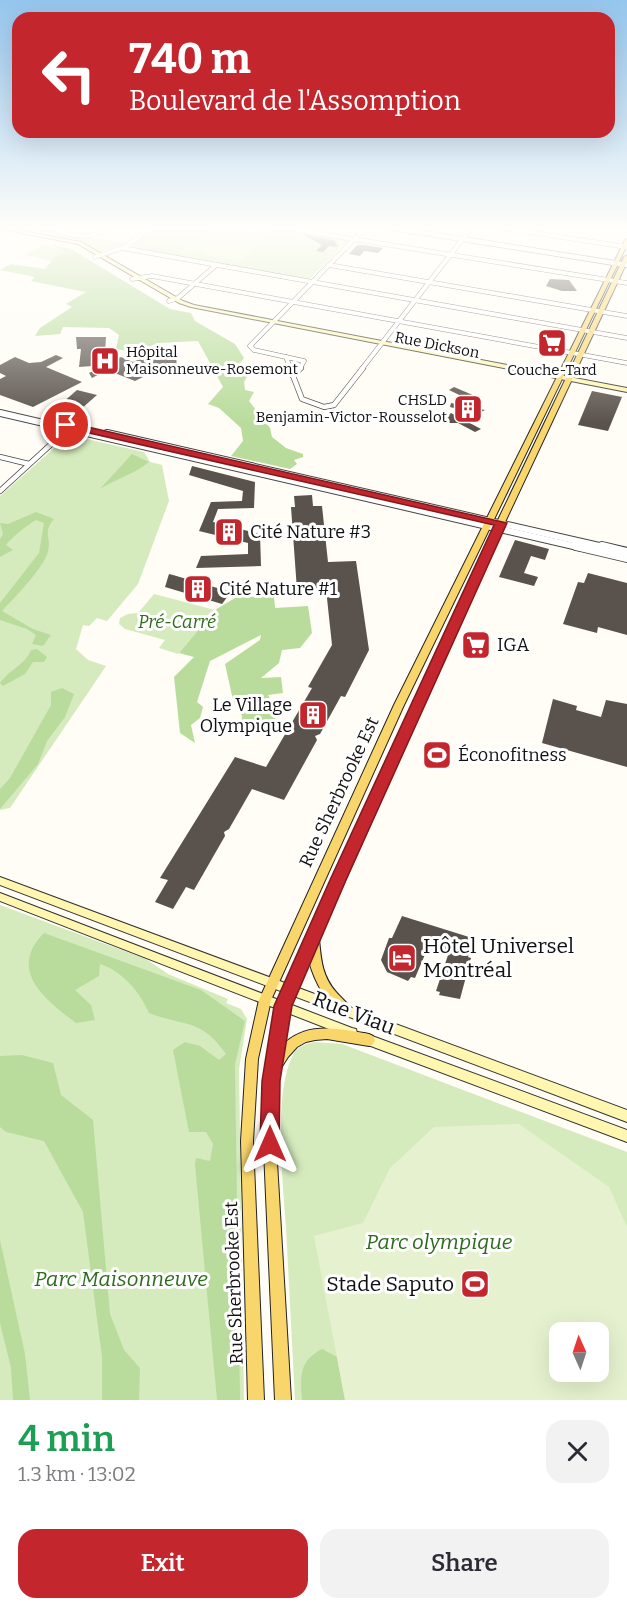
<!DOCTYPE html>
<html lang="en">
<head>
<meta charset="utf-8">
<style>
	body { margin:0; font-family:Bitter,serif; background:#f2f2f3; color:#2b2b33; height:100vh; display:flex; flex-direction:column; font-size:22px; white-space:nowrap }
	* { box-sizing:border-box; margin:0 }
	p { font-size:20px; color:#7c7c81 }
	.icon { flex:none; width:33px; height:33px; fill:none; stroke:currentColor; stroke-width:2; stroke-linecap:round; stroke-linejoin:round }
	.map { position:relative; height:1400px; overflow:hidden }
	.sheet { display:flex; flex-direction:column; background:#fff; flex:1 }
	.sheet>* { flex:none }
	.guide { position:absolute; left:12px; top:12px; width:603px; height:126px; border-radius:18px; box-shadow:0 6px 24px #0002; background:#c4262e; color:#fff; overflow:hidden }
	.needle { width:39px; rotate:357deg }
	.controls { position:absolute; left:549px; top:1322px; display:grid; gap:12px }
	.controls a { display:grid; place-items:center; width:60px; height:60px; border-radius:12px; background:#fff; box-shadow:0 6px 24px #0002; font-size:30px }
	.pin { position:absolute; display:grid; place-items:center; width:51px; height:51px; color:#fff; margin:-26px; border:3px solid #fff; border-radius:50%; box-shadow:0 2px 6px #0007 }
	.me { position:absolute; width:66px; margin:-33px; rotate:0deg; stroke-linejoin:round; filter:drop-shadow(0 0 4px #0008) }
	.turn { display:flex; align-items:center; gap:21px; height:126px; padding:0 18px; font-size:27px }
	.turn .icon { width:78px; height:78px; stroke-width:2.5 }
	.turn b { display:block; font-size:42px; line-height:51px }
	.round { display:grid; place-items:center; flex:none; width:63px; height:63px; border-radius:18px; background:#f2f2f3 }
	.summary { display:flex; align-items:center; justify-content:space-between; height:102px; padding:0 18px }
	h1 { font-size:36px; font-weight:600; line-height:45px; color:#1e9e55 }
	.action { display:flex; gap:12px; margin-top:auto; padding:12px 18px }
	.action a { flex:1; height:69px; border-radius:18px; background:#c4262e; color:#fff; font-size:24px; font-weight:600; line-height:69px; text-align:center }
	.action a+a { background:#f2f2f3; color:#2b2b33 }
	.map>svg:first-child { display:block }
</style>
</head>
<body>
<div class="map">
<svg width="627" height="1400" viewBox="0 0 627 1400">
	<rect width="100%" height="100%" fill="#fffdf5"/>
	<g fill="#d5ebbd" fill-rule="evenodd">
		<path d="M19,227H45L61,235L127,243L101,251L75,239L16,228Z"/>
		<path d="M159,227H268L348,240L309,280L130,248L138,241L128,247Z"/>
		<path d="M44,244L66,252L52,261L25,255Z"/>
		<path d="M69,435L144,452L150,462L162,465L169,501L138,584L107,621L97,618L89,626L83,625L76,649L88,660L106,666L10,808L0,810V496Z"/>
		<path d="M154,594L215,610L178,654L159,648L165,640L125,629L119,624L120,618L128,614L138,613Z"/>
		<path d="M0,905L146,959L168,974L228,999L226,1003L241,1009L247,1019L239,1069L244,1400H0Z"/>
		<path d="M315,1042L342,1044L627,1152V1400H295C292,1342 289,1285 286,1227C283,1183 273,1093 293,1055C297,1046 306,1044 315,1042ZM560,1332H598V1371H560Z"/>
	</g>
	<g fill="#b9dc9c">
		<path d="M52,245L71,249L170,309L191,313L195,321L235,344L244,358L240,363L248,375L244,382L245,390L254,392L249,401L270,428L272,437L286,448L303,454V457L294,460L297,464L290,469L231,456L243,441L241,428L219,408L208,404L223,387L198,341L159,343L133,352L116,349L119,335L109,328L63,327L60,334L35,336L40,328L72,307L66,304L86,292L31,281L35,277L0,270L11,264L45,269L55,257L65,252Z"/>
		<path d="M132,454L149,462C134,474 116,479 100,489Z"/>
		<path d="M36,512L54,519C42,533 52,537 48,552C42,570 15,597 2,611L33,629L51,635L43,646L32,644L36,635L27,629L0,620V603L39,553L44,523L36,520C27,525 12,537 6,545L13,550L0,557V539L3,534L0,523L8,524Z"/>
		<path d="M270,595L274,596L275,608L308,606L312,633L300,648L282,650L279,663L261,678L281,677L283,693L268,695L277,710L275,719L266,730L254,732L240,730L242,716L233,700L225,664L260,640L261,635L210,661L197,702L203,707L200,718L191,725L195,743L180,733L174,677L194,657L179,653L215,610L235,598Z"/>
		<path d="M37,649L47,657L44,662H33L25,674L3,686L0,683C9,670 25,665 31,650Z"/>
		<path d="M62,688L74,694L65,717L47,741L38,764L0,809V789L10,778L51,705V692Z"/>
		<path d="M44,933L201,990L245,1021L235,1064L240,1400H217L195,1165L196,1158L210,1161L213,1144L206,1132H189L173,1050L185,1042L200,1046L219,1060L226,1054C201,1018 185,1027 149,1013C140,992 122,971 100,964L99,976L75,990L91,1005L95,1020L76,1023C45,1000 7,970 44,933Z"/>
		<path d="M22,1055L53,1063L61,1095L93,1120L110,1314L124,1350L140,1368L139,1400H102V1357L83,1212L44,1141L6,1132L0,1127V1056Z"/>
		<path d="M0,1240L25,1354L30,1400H13L11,1368L0,1323Z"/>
		<path d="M322,1349L337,1357L345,1400H302C300,1376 299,1361 322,1349Z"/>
	</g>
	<g fill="#e6f2cf" fill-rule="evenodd">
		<path d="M212,227L276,229L240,261L213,257L199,251L180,253Z"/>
		<path d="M519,1124L609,1187L627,1227V1400H345L314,1236L363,1223L390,1168L434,1127ZM560,1332H598V1371H560Z"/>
	</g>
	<g fill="#5a524d">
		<path d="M304,235L334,240L338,247L329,246L323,252L316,251L322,245Z"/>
		<path d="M357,245H364L383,248L378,253L364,251L360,256L349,254Z"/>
		<path d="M550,279L569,280L577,291H562L546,286Z"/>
		<path d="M76,337H106L105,353H109V357L115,360L121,357L133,362L151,354L176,351L177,372L145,376L135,381L107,370L92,378L89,373L105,365L79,367L81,349H77Z"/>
		<path d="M56,355L63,358L46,367L82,382L33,407L0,395V379L6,376L0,373V365L15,357L29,363L41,362Z"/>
		<path d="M454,387L475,396L479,399L478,404L449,390Z"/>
		<path d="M77,390L97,395L73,416L53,411Z"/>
		<path d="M592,391L622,397L608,431L578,425Z"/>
		<path d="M451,403L485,410L477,414L450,407Z"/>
		<path d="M451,413L481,429L475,432L458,423H439Z"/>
		<path d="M192,466L255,482L254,508L218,509L213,522L260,534L261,566L196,568L201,556L248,554V543L199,531L211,502L242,501L243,491L189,475Z"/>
		<path d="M312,495L313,506H322L328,562L356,561L369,650L345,697L341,696L320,734L315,736L317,740L284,800L252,789L229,829L224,832L225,836L194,890L186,887L173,909L155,902L168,880L160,878L235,757L266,767L312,688L308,687L332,645L326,589L297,590L291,507H295L294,496Z"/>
		<path d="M515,540L549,549L545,560L531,556L524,573L538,577L534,586L499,577Z"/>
		<path d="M588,573L627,583V635L598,627L597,633L563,624L578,582L584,583Z"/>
		<path d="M169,574L173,575L231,592L222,604L165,587Z"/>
		<path d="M553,699L577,706L576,710L601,717L606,700L627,704V767L542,743Z"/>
		<path d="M402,916L469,937L466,949L470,950L468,957L471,958L460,999L439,995L440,992L436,991L449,952L429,945L415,978L411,977L408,981L387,972L381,960L389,938H392Z"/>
	</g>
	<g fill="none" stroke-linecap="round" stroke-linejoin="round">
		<g stroke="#444" stroke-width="5">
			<g id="minor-far1">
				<path d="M50,227C72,238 90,240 112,227"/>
				<path d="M278,227L627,283"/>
				<path d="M495,227L627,247"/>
				<path d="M61,233L69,227"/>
				<path d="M122,248L627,338"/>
				<path d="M95,257L125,247L153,227"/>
				<path d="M329,265L627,316"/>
				<path d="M132,279L152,276L627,363"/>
				<path d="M169,301L178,298L215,266"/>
				<path d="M286,357L291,370"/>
				<path d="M299,370L304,361L254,350L250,346L366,227"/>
				<path d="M361,370L472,227"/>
			</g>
		</g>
		<g stroke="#444" stroke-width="6">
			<g id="minor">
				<path d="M290,368L302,399L324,407L334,405L363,368"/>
				<path d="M293,376L301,368"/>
				<path d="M0,457L29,464"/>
				<path d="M0,491L71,426"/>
			</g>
		</g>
		<g stroke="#444" stroke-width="6">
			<path id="tertiary-far2" d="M386,227L627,265"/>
		</g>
		<g stroke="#444" stroke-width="8">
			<g id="tertiary-far1">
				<path d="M0,413L582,548"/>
				<path d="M107,433L608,548"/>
			</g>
		</g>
		<g stroke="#444" stroke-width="10">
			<g id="tertiary">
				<path d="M576,546L627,558"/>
				<path d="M602,546L627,552"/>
			</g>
		</g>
		<g stroke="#333" stroke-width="2">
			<g id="secondary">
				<path d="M0,227L81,242L183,301L194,305L627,388V392L191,307L179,303L78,244L0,229Z"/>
				<path d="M0,877L627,1110V1122L0,885Z"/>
				<path d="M0,893L352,1028L356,1029L357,1033L356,1037L352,1038L0,901Z"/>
				<path d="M364,1033L627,1130V1142L360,1042L359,1038L360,1034Z"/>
			</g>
		</g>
		<g stroke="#222" stroke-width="2">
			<g id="primary">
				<path d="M627,239V245L404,705L271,1000L258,1059L253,1141L264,1400H248L241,1141L246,1059L259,1000L394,705L625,240Z"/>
				<path d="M627,255V262L506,520L319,939C321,960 322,976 336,992C341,998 348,1003 352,1010L350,1014L346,1015C327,1007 314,980 309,961L289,1007L283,1045C306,1021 339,1029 369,1034L373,1036L375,1040L373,1044L369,1046L327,1039L315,1040L306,1042L297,1047L288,1057L279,1071L275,1128L291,1400H275L263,1128L266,1075L277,1007L498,520L624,257Z"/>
			</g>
		</g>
		<use href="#minor-far1" stroke="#fff" stroke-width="4"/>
		<use href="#minor" stroke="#fff" stroke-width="4.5"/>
		<use href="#tertiary-far2" stroke="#fff" stroke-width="4.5"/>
		<use href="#tertiary-far1" stroke="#fff" stroke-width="6"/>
		<use href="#tertiary" stroke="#fff" stroke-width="8"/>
		<use href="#secondary" fill="#fff6b0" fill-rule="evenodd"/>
		<use href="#primary" fill="#f9d66b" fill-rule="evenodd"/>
	</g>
	<linearGradient id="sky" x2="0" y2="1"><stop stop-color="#95c6ee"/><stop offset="0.54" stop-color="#fffefa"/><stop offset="1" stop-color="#fffefa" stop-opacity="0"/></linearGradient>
	<rect width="627" height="423" fill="url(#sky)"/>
	<path fill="#c4262e" stroke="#7f191e" stroke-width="1.5" d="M66,422L507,523L346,880L292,1006L280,1081L279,1144L276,1151L270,1154L263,1151L260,1144L262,1081L274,1006L330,880L494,525L63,427L61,425Z"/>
	<defs>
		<g id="supermarket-square" transform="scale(1.5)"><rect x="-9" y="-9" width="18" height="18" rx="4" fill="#c4262e" stroke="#fff"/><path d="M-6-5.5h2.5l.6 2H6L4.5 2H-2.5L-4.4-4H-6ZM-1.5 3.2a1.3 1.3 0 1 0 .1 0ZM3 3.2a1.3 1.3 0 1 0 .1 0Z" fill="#fff"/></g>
		<g id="hospital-square" transform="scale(1.5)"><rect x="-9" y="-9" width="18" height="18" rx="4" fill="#c4262e" stroke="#fff"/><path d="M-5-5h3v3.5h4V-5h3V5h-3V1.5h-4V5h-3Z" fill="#fff"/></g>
		<g id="building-square" transform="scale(1.5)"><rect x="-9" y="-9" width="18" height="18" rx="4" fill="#c4262e" stroke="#fff"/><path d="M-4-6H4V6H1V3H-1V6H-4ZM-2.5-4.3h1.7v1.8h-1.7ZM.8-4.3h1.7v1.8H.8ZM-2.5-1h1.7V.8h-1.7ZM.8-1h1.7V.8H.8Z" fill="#fff"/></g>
		<g id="stadium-square" transform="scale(1.5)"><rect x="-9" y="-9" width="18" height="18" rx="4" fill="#c4262e" stroke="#fff"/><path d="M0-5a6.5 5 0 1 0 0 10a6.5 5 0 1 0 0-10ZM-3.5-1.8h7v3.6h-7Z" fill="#fff"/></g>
		<g id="hotel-square" transform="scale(1.5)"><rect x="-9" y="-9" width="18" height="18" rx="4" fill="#c4262e" stroke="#fff"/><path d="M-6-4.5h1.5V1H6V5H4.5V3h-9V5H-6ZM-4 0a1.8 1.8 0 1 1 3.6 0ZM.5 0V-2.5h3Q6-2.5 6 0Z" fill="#fff"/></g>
	</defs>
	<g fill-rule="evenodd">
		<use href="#supermarket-square" x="552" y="343"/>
		<use href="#hospital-square" x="105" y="361"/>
		<use href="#building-square" x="468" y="409"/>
		<use href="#building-square" x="229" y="532"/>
		<use href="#building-square" x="198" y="589"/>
		<use href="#supermarket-square" x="476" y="645"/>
		<use href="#building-square" x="313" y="715"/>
		<use href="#stadium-square" x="437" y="755"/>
		<use href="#hotel-square" x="402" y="958"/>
		<use href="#stadium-square" x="475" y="1284"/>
	</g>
	<g text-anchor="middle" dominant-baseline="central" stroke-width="6" stroke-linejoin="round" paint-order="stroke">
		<g font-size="15" fill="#111" stroke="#fff">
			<text transform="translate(437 345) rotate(11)">Rue Dickson</text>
		</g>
		<g font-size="15" fill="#111" stroke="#fff" text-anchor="start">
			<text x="126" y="352">Hôpital<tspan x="126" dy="17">Maisonneuve-Rosemont</tspan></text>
			<text x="552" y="370" text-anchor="middle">Couche-Tard</text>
			<text x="447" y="400" text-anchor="end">CHSLD<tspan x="447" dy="17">Benjamin-Victor-Rousselot</tspan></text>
		</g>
		<g font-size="18" fill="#111" stroke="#fff" text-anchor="start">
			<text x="250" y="532">Cité Nature #3</text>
			<text x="219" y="589">Cité Nature #1</text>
			<text x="497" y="645">IGA</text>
			<text x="292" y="705" text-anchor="end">Le Village<tspan x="292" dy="21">Olympique</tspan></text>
			<text x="458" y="755">Éconofitness</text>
		</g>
		<g font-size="18" font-style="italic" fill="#2f6b1f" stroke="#fff">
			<text x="177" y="622">Pré-Carré</text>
		</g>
		<g font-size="18" fill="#111" stroke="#fff">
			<text transform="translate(339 792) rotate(-65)">Rue Sherbrooke Est</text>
			<text transform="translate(234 1283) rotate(-92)">Rue Sherbrooke Est</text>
		</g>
		<g font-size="21" fill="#111" stroke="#fff" text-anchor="start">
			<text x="423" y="946">Hôtel Universel<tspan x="423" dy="24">Montréal</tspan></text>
			<text x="454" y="1284" text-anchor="end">Stade Saputo</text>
		</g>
		<g font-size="21" fill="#111" stroke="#fff">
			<text transform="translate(354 1013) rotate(21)">Rue Viau</text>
		</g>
		<g font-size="21" font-style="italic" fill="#2f6b1f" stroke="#fff">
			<text x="439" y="1242">Parc olympique</text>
			<text x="121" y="1279">Parc Maisonneuve</text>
		</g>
	</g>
</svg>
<div class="controls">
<a><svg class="needle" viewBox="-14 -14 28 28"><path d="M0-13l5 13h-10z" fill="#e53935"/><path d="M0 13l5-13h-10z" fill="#7c7c81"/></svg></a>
</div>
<div class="pin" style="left:66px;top:425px;background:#d93025"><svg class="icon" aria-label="arrive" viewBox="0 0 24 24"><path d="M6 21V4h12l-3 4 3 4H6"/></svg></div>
<svg class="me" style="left:270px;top:1144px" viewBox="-20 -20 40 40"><path d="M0-17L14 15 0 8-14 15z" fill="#c4262e" stroke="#fff" stroke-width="4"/></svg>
<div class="guide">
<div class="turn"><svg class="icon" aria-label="left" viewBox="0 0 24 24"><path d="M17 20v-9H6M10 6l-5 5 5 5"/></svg><div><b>740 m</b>Boulevard de l'Assomption</div></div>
</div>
</div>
<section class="sheet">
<div class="summary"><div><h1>4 min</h1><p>1.3 km · 13:02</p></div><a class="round"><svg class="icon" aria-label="close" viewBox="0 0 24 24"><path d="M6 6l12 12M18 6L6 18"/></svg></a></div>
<div class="action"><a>Exit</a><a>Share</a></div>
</section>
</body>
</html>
